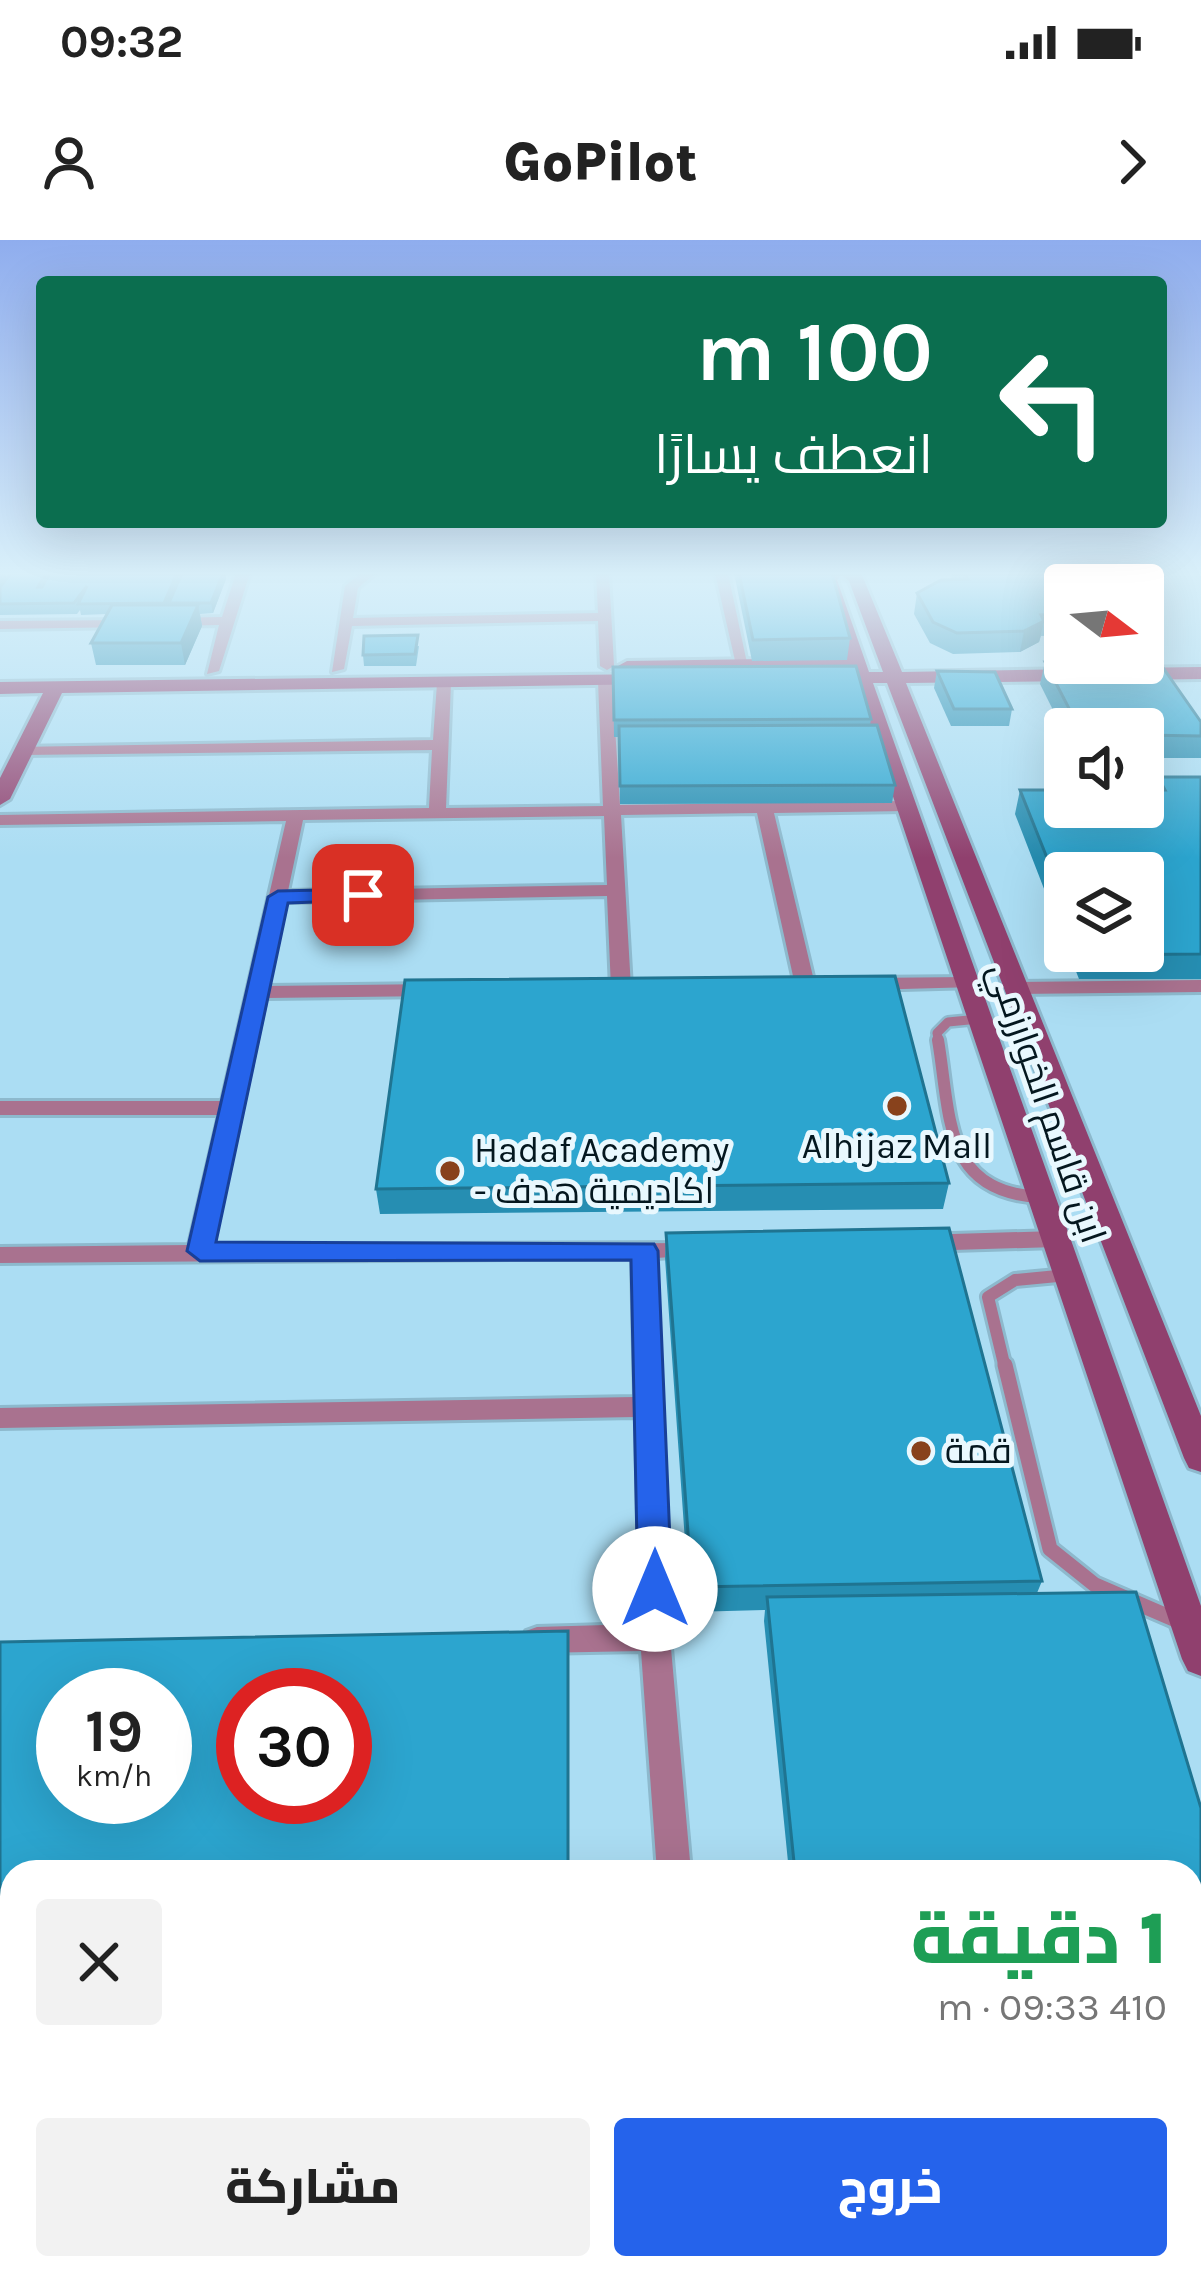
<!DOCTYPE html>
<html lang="ar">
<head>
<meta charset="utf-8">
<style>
	body { margin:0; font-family:Karla,Cairo,sans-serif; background:#f2f2f2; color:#222; direction:rtl; height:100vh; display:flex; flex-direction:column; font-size:45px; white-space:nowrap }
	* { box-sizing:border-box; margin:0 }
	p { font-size:39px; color:#767676 }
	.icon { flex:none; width:66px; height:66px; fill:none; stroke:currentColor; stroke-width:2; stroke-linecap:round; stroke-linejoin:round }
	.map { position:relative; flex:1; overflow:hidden; direction:ltr }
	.drawer { position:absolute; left:0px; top:1620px; width:1203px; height:420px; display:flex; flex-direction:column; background:#fff; border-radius:36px 36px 0 0; box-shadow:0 12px 48px #0002; direction:rtl }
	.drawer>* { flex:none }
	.hud { position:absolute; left:36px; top:36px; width:1131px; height:252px; border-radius:12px; box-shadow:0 12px 48px #0002; direction:rtl; background:#0b6e4f; color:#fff; overflow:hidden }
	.needle { width:78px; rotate:106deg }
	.tools { position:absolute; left:1044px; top:324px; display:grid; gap:24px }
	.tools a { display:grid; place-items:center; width:120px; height:120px; border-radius:12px; background:#fff; box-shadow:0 12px 48px #0002; font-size:60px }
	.speed { position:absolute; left:36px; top:1428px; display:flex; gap:24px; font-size:60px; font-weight:700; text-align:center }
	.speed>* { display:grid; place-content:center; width:156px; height:156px; border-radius:50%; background:#fff; box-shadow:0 12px 48px #0002; line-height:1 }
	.speed small { font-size:30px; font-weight:400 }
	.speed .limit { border:18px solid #d22; background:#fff; color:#111 }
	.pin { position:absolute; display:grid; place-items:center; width:102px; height:102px; color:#fff; margin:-51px; border-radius:24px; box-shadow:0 6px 18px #0006 }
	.me { position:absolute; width:132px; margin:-66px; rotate:0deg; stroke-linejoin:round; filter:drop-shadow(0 0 9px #0008) }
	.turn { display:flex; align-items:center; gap:42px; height:252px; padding:0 36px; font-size:54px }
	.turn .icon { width:156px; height:156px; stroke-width:2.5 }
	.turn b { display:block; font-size:84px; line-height:102px }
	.round { display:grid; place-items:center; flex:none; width:126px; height:126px; border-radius:12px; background:#f2f2f2 }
	.summary { display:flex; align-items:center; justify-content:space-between; height:204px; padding:0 36px }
	h1 { font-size:72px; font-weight:800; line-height:90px; color:#1e9e55 }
	.primary-button { display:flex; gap:24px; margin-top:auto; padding:24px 36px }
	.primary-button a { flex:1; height:138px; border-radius:12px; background:#2563eb; color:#fff; font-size:48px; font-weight:800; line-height:138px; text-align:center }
	.primary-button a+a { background:#f2f2f2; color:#222 }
	.status { display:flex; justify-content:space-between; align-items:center; height:84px; padding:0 60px; background:#fff; direction:ltr }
	.status svg { height:33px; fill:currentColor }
	header { display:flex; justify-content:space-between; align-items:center; height:156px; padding:0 36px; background:#fff; font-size:54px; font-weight:800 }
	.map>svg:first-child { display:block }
</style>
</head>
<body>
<div class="status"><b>09:32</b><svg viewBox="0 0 49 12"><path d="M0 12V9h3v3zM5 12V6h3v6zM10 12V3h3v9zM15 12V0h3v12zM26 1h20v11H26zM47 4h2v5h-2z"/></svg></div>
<header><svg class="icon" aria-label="forward" viewBox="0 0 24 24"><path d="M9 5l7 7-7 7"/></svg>GoPilot<svg class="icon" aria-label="person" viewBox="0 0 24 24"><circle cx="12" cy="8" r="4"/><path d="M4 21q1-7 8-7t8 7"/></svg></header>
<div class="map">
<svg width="1201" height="2040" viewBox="0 0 1201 2040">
	<rect width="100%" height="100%" fill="#abddf3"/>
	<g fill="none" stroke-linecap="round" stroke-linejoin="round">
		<g stroke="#8db9cd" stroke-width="14">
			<path id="lane-far2" d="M939,803L937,793L948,782L979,779"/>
		</g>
		<g stroke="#8db9cd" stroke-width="18">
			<g id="lane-far1">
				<path d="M938,800C951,877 943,952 1040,957"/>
				<path d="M1005,1128L988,1057L1015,1040L1068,1035"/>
			</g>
		</g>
		<g stroke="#8db9cd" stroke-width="21">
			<path id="lane" d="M1005,1125L1050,1309L1095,1345L1183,1383"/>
		</g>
		<g stroke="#8db9cd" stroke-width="6">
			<g id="street">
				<path d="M236,333H250L219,431L207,434L219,385L170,386L163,382L170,378L222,377Z"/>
				<path d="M361,333H376L358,348L353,378L598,373L596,333H609L614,426L607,430L600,426L598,381L352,386L344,429L332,432L345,346Z"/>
				<path d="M715,333H728L748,428L736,425Z"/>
				<path d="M1083,333H1096L1105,345H1091Z"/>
				<path d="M135,380L137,383L130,387L0,389V381Z"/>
				<path d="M1143,410L1150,414L1152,423H1142Z"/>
				<path d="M605,437L612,441L620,565L906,561L914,566L906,571L774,573L815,745L805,751L795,745L757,573L621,575L631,748L621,754L611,748L607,656L286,662L268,746L435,744L445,750L435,756L266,758L213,1005L702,1003L706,1009L702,1015L656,1018L670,1397L691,1632H657L641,1411L537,1413L526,1409L522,1400L526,1391L537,1387L640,1384L636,1177L0,1188V1168L635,1157L632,1018L0,1023V1007L189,1005L219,875H0V861H222L286,581L0,585V575L429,568L432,510L23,515L15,510L17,507L433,500L437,443L444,439L451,443L446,568L603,566L598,441ZM604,576L607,645L288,651L303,580Z"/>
				<path d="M968,737L978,743L975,747L866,750L856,744L866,738Z"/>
				<path d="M1201,740V752L1016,754L1006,748L1016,742Z"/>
				<path d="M1056,991L1068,999L1056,1007L920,1011L908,1003L920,995Z"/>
			</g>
		</g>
		<g stroke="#8db9cd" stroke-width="6">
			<g id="secondary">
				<path d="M825,333L862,335L902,432L1080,429L1089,435L1080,441L906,443L1201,1176V1232L1189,1228L1184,1218L887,443H873L1201,1366V1436L1188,1431L1182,1419L855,443L822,444L813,438L822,432H851L849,427L627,431L618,426L627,421L846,418L820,339ZM841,335L849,341L883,432H869L837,340Z"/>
				<path d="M1201,427V439L1128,440L1119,434L1128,428Z"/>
				<path d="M654,434L663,440L661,444L62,453L10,559L0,565V538L43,453L0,454V442Z"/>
			</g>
		</g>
		<g stroke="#8db9cd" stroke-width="6">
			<rect id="primary" x="1191" y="1742" width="10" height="44"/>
		</g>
		<g stroke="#8db9cd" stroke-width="6">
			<g id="highway">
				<path d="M0,1781L12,1782V1836L0,1835Z"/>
				<rect x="1191" y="1815" width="10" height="56"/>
				<rect x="0" y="1849" width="12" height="56"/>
				<path d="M0,1913L12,1918V2028H21L0,2037Z"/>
				<path d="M248,2028H732L737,2040H253Z"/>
			</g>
		</g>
		<use href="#lane-far2" stroke="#a9728f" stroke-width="9"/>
		<use href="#lane-far1" stroke="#a9728f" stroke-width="12"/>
		<use href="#lane" stroke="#a9728f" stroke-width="15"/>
		<use href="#street" fill="#a9728f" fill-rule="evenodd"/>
		<use href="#secondary" fill="#90406e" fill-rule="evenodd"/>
		<use href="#primary" fill="#7b1256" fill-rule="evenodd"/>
		<use href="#highway" fill="#54123b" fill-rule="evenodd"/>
	</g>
	<g fill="#268eb2">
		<path d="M0,333H5L7,339L49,335L180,338L182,333H225L226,339L213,373L200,374L202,386L185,425H96L91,403L107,374L81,375L80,370L77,374L0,375Z"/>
		<path d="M734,333H832L850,398L847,420L752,421Z"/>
		<path d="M951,333L1065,345V395L1041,396L1039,402L1020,412L953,414L930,403L914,374L917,353L952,339Z"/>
		<path d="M419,406L416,426H364L363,415Z"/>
		<path d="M1045,422L1201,482V518H1143V489H1065V494L1040,444Z"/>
		<path d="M613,427L871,479L870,485L895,545L892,563L620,564L619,497H614Z"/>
		<path d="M937,431L1012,469L1009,486H951L934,448Z"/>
		<path d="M1158,537H1201V739H1079L1068,711H1143L1065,633V703L1015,574L1020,550H1154Z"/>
		<path d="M949,943L943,969L380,974L376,949Z"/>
		<path d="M666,993L1042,1341L1037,1353L1201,1568V1675H1191V1632H789L764,1381L765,1370L690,1372L665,1018Z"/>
		<path d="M0,1402L12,1632V1755H0Z"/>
	</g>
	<g fill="#1f7491">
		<path d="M2,333H5L7,340L0,352V336Z"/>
		<path d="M177,333H179L180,339L169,363L167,374L164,363Z"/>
		<path d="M223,333H225L226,339L213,373L211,363Z"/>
		<path d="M198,365L202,386L185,425L181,403Z"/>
		<path d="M1044,381L1039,402L1020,412L1024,391Z"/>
	</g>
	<g fill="#2ca5cf" stroke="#1f7491" stroke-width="3" fill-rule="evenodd">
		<path d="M11,333H46L38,347H42L50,333H177L164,363L78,364L87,346L74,363L0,364V347Z"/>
		<path d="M182,333H223L211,363H169Z"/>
		<path d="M739,333H832L850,398L753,400Z"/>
		<path d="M964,333H1081L1090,345H1065V374L1041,375L1044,381L1024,391L957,393L933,382L917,353L941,340L968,339Z"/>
		<path d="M112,365H198L181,403H91Z"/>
		<path d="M418,395L415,414L363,415L364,396Z"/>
		<path d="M1045,422H1159L1201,482V496L1143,495V489L1110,488L1106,481L1076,482Z"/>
		<path d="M856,426L871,479L614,480L613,427Z"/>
		<path d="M937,431L995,432L1012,469H954Z"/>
		<path d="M877,485L895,545L620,546L619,486Z"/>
		<path d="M1158,537H1201V714L1086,715L1084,711H1143V633H1065V663L1020,550H1065V567H1143V550H1165Z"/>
		<path d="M895,736L949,943L376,949L405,740Z"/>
		<path d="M949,988L1042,1341L692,1347L666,993Z"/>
		<path d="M1136,1352L1201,1568V1654L1191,1655V1632H795L767,1357Z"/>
		<path d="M568,1391V1632H12V1735H0V1402ZM63,1455H165V1557H63ZM243,1455H345V1557H243Z"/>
	</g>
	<linearGradient id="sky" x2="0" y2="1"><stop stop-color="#8fadee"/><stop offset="0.54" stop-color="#d9f0fa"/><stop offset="1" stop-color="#d9f0fa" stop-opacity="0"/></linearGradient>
	<rect width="1201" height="618" fill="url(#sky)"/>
	<path fill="#2563eb" stroke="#184099" stroke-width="3" d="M363,649L373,655L370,660L288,663L216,1002L654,1004L658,1011L672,1349L667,1359L655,1364L643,1359L638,1349L631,1020L200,1021L187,1011L268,657L278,651Z"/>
	<g fill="#88421c" stroke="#e9f8fe" stroke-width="4.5">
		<circle cx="897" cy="866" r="12"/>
		<circle cx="450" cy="931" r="12"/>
		<circle cx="921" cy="1211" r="12"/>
	</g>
	<g text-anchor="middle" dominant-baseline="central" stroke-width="10" stroke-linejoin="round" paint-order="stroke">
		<g font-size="36" fill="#04171f" stroke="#e9f8fe">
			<text transform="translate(1047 863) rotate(71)">ابن قاسم الخوارزمي</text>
		</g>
		<g font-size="36" fill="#04171f" stroke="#e9f8fe" text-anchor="start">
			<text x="897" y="906" text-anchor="middle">Alhijaz Mall</text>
			<text x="474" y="910">Hadaf Academy<tspan x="474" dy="41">- اكاديمية هدف</tspan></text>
			<text x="945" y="1211">قمة</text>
		</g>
	</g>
</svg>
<div class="tools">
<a><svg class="needle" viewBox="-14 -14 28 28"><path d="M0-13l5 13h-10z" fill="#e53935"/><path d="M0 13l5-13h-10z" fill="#767676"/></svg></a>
<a><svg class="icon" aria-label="sound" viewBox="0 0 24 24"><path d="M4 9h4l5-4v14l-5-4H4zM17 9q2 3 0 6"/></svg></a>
<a><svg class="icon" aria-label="layers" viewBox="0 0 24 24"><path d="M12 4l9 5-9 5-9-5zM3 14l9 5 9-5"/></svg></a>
</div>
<div class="speed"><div>19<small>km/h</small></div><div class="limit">30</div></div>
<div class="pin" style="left:363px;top:655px;background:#d93025"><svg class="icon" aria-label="arrive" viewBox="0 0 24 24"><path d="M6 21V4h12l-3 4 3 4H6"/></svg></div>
<svg class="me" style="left:655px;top:1349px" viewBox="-20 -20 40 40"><circle r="19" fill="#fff"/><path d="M0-13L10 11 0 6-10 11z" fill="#2563eb"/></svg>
<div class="hud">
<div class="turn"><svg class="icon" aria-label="left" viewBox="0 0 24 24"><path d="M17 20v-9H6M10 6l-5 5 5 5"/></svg><div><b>100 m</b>انعطف يسارًا</div></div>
</div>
<section class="drawer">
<div class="summary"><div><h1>1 دقيقة</h1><p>410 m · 09:33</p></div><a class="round"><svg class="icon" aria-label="close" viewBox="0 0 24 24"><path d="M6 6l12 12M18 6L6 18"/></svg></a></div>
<div class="primary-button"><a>خروج</a><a>مشاركة</a></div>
</section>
</div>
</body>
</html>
